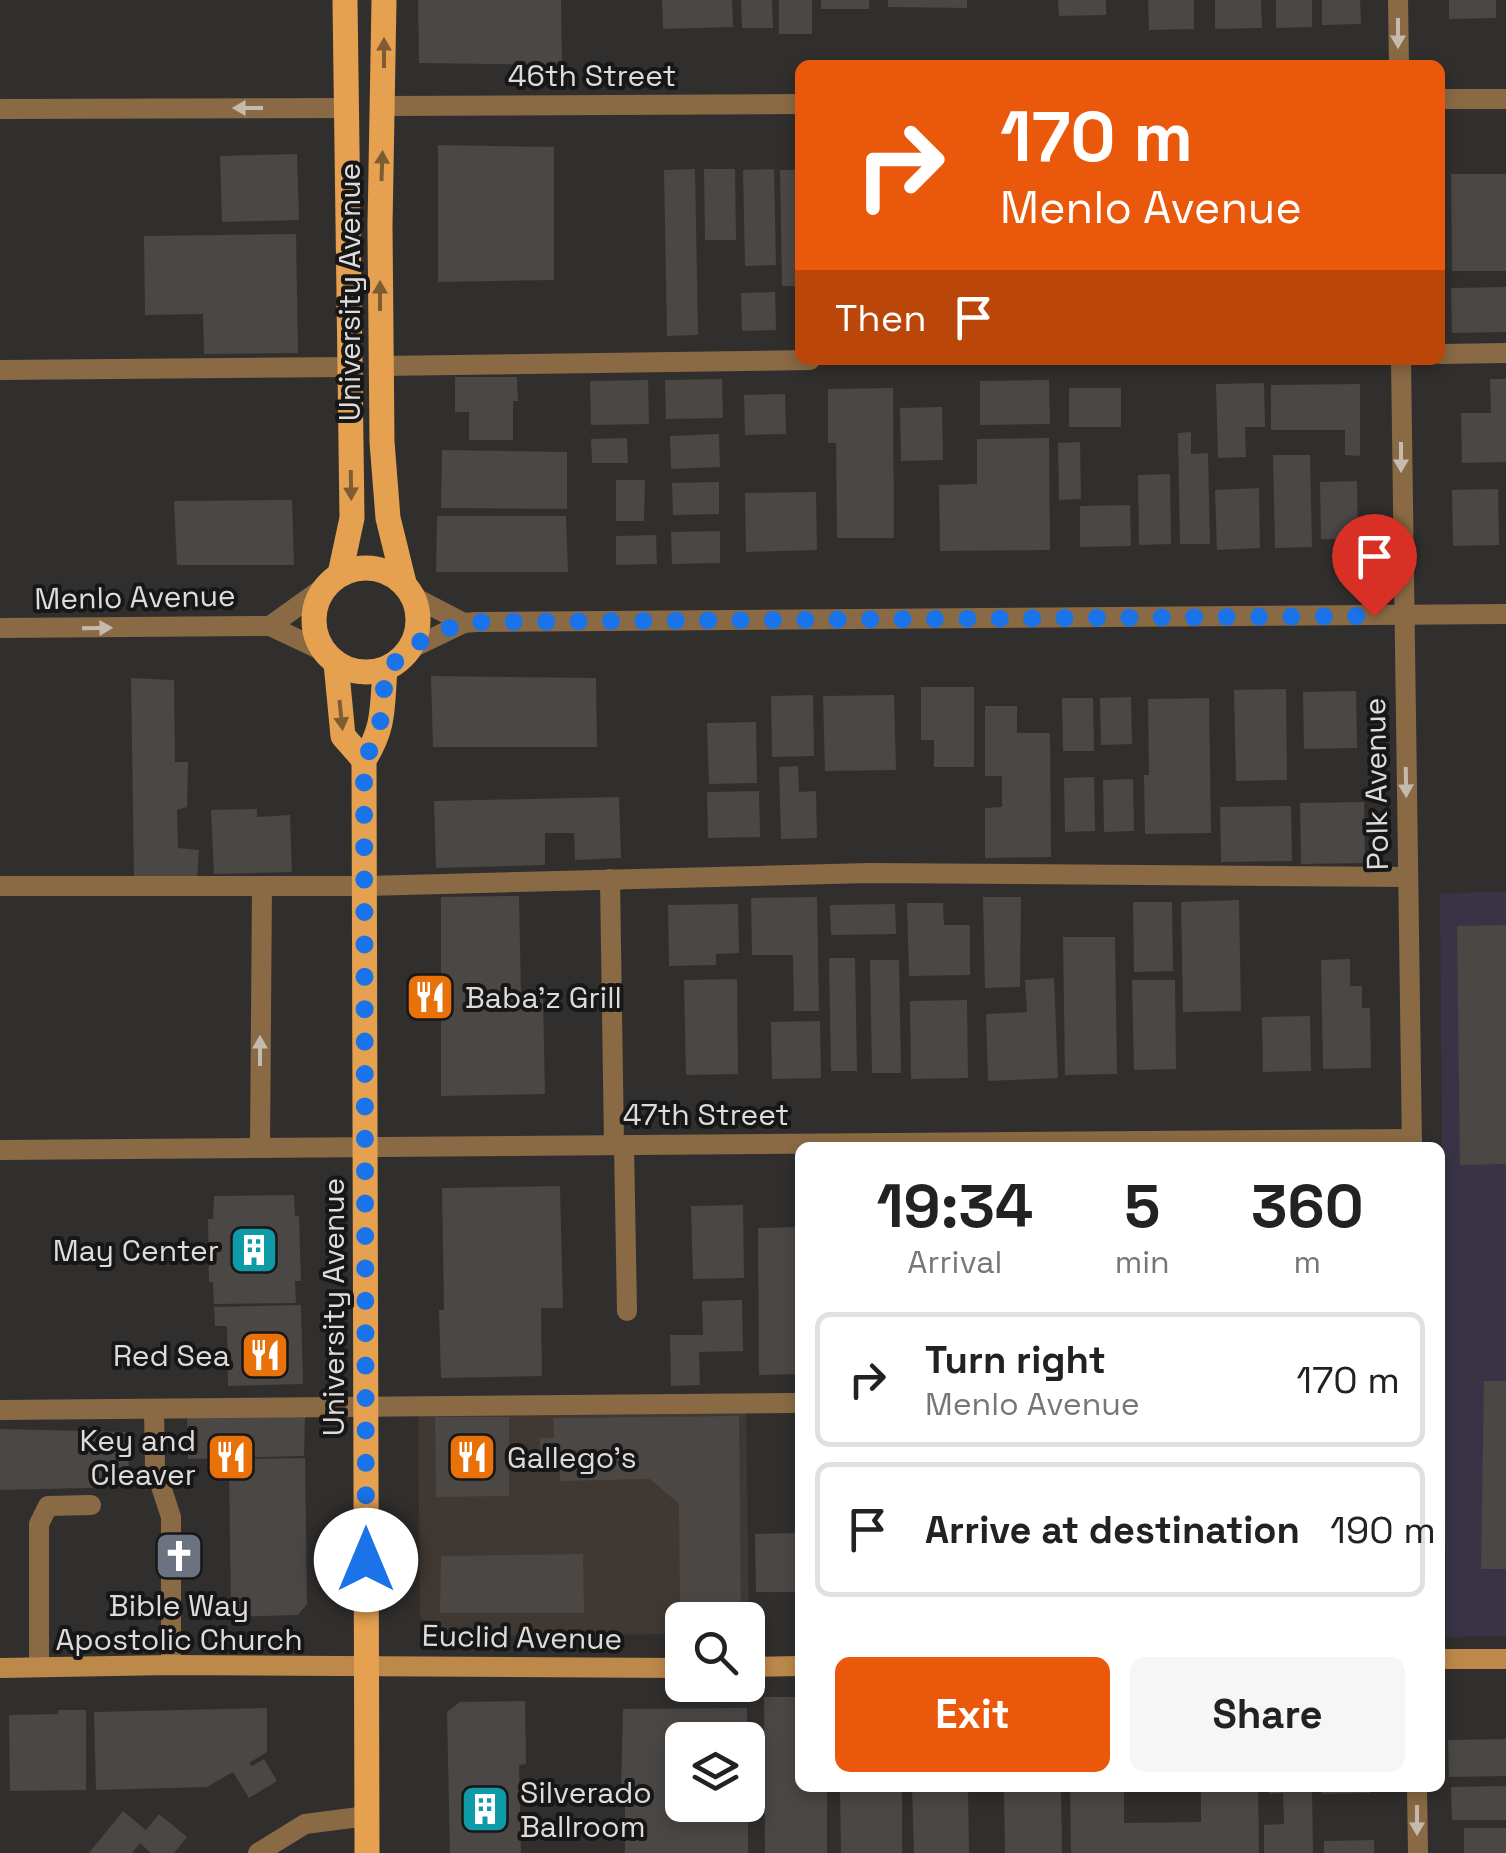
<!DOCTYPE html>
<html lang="en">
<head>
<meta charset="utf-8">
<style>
	body { margin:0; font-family:"Space Grotesk",sans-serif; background:#f6f6f6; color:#222; height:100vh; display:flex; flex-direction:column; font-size:38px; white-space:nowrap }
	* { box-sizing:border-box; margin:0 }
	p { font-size:32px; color:#767676 }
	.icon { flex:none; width:55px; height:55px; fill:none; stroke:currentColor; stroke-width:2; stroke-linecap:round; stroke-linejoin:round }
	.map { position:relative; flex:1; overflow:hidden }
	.details { position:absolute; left:795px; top:1142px; width:650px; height:650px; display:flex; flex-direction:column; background:#fff; border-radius:15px; box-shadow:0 5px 15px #0003 }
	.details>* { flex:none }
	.guide { position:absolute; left:795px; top:60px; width:650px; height:305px; border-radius:15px; box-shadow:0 5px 15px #0003; background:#ea580c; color:#fff; overflow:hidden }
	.tools { position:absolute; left:665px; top:1602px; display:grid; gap:20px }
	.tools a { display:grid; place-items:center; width:100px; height:100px; border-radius:15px; background:#fff; box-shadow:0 5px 15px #0003; font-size:50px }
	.pin { position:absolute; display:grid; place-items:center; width:85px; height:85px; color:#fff; margin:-102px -42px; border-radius:50% 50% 50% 0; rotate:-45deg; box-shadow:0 0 10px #0007 }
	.pin .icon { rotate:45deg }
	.me { position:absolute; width:110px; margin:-55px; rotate:0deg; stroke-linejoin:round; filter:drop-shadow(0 0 8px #0008) }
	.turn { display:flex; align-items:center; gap:35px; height:210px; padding:0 40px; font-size:45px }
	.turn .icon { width:130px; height:130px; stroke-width:2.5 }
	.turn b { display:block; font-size:70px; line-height:85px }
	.then { display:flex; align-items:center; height:95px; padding:0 40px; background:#0003; gap:20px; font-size:38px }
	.eta { display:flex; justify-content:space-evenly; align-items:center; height:170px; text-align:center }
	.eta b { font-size:60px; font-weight:800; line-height:70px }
	.button { display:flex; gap:20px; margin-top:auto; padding:20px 40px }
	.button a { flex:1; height:115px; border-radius:15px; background:#ea580c; color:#fff; font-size:40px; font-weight:800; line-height:115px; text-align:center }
	.button a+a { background:#f6f6f6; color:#222 }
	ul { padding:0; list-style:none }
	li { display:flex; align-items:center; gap:30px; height:135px; margin:0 20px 15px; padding:0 20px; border:5px solid #e0e0e0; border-radius:15px }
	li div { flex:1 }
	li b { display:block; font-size:38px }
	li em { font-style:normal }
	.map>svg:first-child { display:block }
</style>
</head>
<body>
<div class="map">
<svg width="1506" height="1853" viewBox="0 0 1506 1853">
	<rect width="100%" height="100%" fill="#312f2d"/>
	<path fill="#403833" d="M746,1400L749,1634L748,1620H682V1634L448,1636L428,1629L420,1615L418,1401Z"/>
	<path fill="#393445" d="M1506,892V1636L1446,1637L1440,893Z"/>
	<g fill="#4a4745">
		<path d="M418,0H561L562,65L419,63Z"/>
		<path d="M662,0H732L733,27L663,29Z"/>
		<path d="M741,0H772L773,28H742Z"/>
		<rect x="779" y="0" width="33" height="34"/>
		<rect x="821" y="0" width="48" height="9"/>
		<path d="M888,0H967V8L888,7Z"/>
		<path d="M1058,0H1106V15L1059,16Z"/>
		<path d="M1148,0H1194V29L1149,30Z"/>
		<path d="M1215,0H1261L1262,28L1215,29Z"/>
		<path d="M1276,0H1312V27L1276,28Z"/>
		<path d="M1322,0H1360L1361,24L1322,25Z"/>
		<path d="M1449,0H1496V18L1449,19Z"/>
		<path d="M438,145L554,147V280L438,282Z"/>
		<path d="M297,154L299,220L222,222L220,156Z"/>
		<path d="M695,169L698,335L667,336L664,170Z"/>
		<path d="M704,169H735L736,240H705Z"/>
		<path d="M774,169L776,265L745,266L743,170Z"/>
		<path d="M780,170H800V286H782Z"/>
		<path d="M1451,174H1506V271H1452Z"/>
		<path d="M296,234L298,353L204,354L203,314L145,315L144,236Z"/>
		<path d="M1506,287V332L1452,333L1451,288Z"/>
		<path d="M775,292L776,330L742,331L741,293Z"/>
		<path d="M455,377H517L518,401H513V440H469V412H455Z"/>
		<path d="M722,379L723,418L666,419L665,380Z"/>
		<path d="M1490,379H1506V462L1462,463L1461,413H1491Z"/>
		<path d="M648,380L649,424L591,425L590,381Z"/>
		<path d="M1049,380L1050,424L980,425V381Z"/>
		<path d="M1264,383L1265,427H1245L1246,457L1218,458L1216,384Z"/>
		<path d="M1360,384V456L1345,455V430H1271V385Z"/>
		<path d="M893,388L894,538H837L836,443H828V389Z"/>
		<rect x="1069" y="388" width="52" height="39"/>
		<path d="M785,394L786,434L745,435L744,395Z"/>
		<path d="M942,407L943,460L901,461L900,408Z"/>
		<path d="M1191,432V454L1208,453L1210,544H1180L1178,433Z"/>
		<path d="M719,434L720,467L671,469L670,436Z"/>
		<path d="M627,438L628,463H592L591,439Z"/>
		<path d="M1049,438L1050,550L940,551L939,485L977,484V439Z"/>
		<path d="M1080,442L1081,499L1059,500L1058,443Z"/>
		<path d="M442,450L567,452V509L441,508Z"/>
		<path d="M1273,455H1310L1312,547L1275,548Z"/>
		<path d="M1170,474L1171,544L1139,545L1138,475Z"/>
		<path d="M616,480H645L644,521H616Z"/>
		<path d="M1357,481L1358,539H1321L1320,482Z"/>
		<path d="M719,482V514L673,515L672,483Z"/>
		<path d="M1259,488L1260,548L1217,550L1215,490Z"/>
		<path d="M1498,489L1499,545L1453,546L1452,490Z"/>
		<path d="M816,492L817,550L746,552L745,493Z"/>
		<path d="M292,500L294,565H177L174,501Z"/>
		<path d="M1130,505L1131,546L1080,547V506Z"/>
		<path d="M437,516H566L568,572H436Z"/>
		<path d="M720,531V563L672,564L671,532Z"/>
		<path d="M656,535L657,564L616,565V536Z"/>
		<path d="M431,676L596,678L597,747H433Z"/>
		<path d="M131,678L174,680L175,762H188L187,807L177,810L178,848L199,850L197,877L134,878Z"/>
		<path d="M921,687H974V767H934V740H921Z"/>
		<path d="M1286,689L1287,780L1236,781L1234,690Z"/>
		<path d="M1356,691L1357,748L1304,749L1303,692Z"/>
		<path d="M813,695L814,756L772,757L771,696Z"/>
		<path d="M894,695L896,770L825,771L823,696Z"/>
		<path d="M1131,697L1132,744L1101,745L1100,698Z"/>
		<path d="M1062,698H1093L1094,751H1063Z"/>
		<path d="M1209,698L1211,833L1145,834L1144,775H1149L1148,699Z"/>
		<path d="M985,706H1017V733H1050L1051,857L985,858V808L1002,807V776H985Z"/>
		<path d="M756,722L757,783L709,784L707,723Z"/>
		<path d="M798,766L799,792L816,791L817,838L781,839L779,767Z"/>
		<path d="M1094,777L1095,831L1065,832L1064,778Z"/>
		<path d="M1133,779L1134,831L1104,832L1103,780Z"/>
		<path d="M759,791L760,837L708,838L707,792Z"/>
		<path d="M619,797L621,858L575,860L574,833H545V865L436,868L434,801Z"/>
		<path d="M1364,802L1365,863L1301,864L1300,803Z"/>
		<path d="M1291,806L1292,861L1221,862L1220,807Z"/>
		<path d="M257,809V817L290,815L292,872L214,874L211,810Z"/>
		<path d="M519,896L521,996L543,997L545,1094L441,1096V897Z"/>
		<path d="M817,897L819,1011H794L793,955H752L751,898Z"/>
		<path d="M983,897H1021L1020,987L985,988Z"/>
		<path d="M1239,900L1241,1011L1183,1012L1181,902Z"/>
		<path d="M1133,902H1172L1173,971L1134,972Z"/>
		<path d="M907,903H943L944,925H970V975L909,976Z"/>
		<path d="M738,904L739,953L716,954V965L669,966L668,905Z"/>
		<path d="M895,904L896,934L831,935L830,905Z"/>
		<path d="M1506,925V1164L1460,1165L1457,926Z"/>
		<path d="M1063,937H1115L1117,1074L1065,1075Z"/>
		<path d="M829,958H855L857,1071H831Z"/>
		<path d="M1350,959V986H1362V1008H1370L1371,1068L1323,1069L1321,960Z"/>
		<path d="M870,960H899L901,1073H872Z"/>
		<path d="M1054,978L1058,1078L988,1081L986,1014L1027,1012L1025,980Z"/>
		<path d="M737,979L738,1074L686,1075L684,980Z"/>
		<path d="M1132,980H1175L1176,1069L1134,1070Z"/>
		<path d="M967,1000L968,1078L911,1079L910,1001Z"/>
		<path d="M1310,1016L1311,1071L1263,1072L1262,1017Z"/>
		<path d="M820,1021L821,1078L772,1079L771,1022Z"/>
		<path d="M560,1186L563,1308H541L542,1376L441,1378L439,1310H444L442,1188Z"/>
		<path d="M294,1195L295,1216H299L301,1281H295L296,1303L214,1304L213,1282H209L208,1219H213L214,1196Z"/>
		<path d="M743,1205L744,1278L693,1279L691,1206Z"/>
		<path d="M800,1227V1374L759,1375L758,1228Z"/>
		<path d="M742,1300L743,1351L699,1352L700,1385L671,1386L670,1335H703L702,1301Z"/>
		<path d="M301,1305L303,1384L228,1386L227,1326H215L214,1307Z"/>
		<path d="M1484,1381H1506V1569H1481Z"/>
		<path d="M187,1416L305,1417L304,1456L188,1459Z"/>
		<path d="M739,1416L741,1610H680L679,1504L650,1479L560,1481V1471H540V1438H554L553,1418Z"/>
		<path d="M435,1417H509V1496L436,1497Z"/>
		<path d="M0,1429L128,1432L129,1487L0,1490Z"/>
		<path d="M305,1458L307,1604L298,1615L231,1617L229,1459Z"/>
		<path d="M800,1533V1592H756L755,1534Z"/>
		<path d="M583,1554L584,1613H440L441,1556Z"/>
		<path d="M764,1697H800V1788H827V1853H765Z"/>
		<path d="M525,1701L526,1764L519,1765L521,1853H450L447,1712L460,1702Z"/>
		<path d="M267,1708V1752L249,1763L252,1766L264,1759L277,1781L249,1798L233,1772L207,1787L96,1790L94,1712Z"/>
		<path d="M747,1708V1740H682V1805H748V1853H625V1790H621L623,1709Z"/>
		<path d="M58,1710H86V1790L10,1791L9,1715L58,1714Z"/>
		<path d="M1506,1739V1776L1449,1777L1448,1740Z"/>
		<path d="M1506,1786V1820H1452L1451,1787Z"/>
		<path d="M840,1788H902V1853H841Z"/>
		<path d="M912,1788H968L969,1853H914Z"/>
		<path d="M1004,1788H1061L1062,1853H1005Z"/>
		<path d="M1070,1788H1124V1823L1201,1822V1788H1258L1259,1853H1071Z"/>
		<path d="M1269,1788H1312L1313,1853H1264V1825L1284,1824L1283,1793L1269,1794Z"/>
		<path d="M1322,1788H1370V1793L1322,1794Z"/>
		<path d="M123,1811L146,1830L159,1814L187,1837L174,1853H151L140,1843L132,1853H89Z"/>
		<rect x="1464" y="1828" width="42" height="25"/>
		<path d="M1374,1840V1853H1324V1841Z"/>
	</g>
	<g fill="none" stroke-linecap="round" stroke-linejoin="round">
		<g stroke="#8a6a44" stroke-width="20">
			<path d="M1440,354L1506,353"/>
			<path d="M380,366L810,360"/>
			<path d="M0,370L349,367"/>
			<path d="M610,879L614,1145"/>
			<path d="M0,886H365L869,873L1407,877"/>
			<path d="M624,1145L627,1311"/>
			<path d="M260,1148L262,886"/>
			<path d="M154,1409L155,1468L171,1517V1665"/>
			<path d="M0,1410L800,1403"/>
			<path d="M39,1667V1524L48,1506L91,1505"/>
		</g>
		<g stroke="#8a6a44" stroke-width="20">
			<path d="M1398,0L1399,65"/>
			<path d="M1440,99H1506"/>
			<path d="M384,106L800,104"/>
			<path d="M0,109L346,108"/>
			<path d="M1401,360L1412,1148"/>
			<path d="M414,597L464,623"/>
			<path d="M270,626L326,586"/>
			<path d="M0,628L270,626L323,651"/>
			<path d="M412,648L464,623L476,622L1506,614"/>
			<path d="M0,1150L1412,1139"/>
			<path d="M1417,1788L1418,1853"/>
			<path d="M258,1853L305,1824L367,1816"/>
		</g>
		<g stroke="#bd894b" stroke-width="20">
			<path d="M1440,1659H1506"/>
			<path d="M748,1667L800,1666"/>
			<path d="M0,1668L171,1665L682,1668"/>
		</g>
		<g stroke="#e5a14f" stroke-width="25">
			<path d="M384,0L380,226L382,442L388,518L404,583"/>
			<circle cx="366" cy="620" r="52"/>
			<path d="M340,574L352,518L345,0"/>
			<path d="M336,663L343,736L364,760"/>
			<path d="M367,1853L364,760C385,727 382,707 385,669"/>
		</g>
	</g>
	<defs><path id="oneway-solid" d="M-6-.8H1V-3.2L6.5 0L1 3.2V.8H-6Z" transform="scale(2.5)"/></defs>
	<g fill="#c5baae">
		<use href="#oneway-solid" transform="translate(1398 33) rotate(90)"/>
		<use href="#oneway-solid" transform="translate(248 108) rotate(180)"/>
		<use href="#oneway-solid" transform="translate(1401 457) rotate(90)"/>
		<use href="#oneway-solid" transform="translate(97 628) rotate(-1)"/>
		<use href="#oneway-solid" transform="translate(1406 782) rotate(89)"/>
		<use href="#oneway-solid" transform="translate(260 1051) rotate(-90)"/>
		<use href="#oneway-solid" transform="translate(1417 1820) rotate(90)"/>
	</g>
	<g fill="#7e5c33">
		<use href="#oneway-solid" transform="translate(384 53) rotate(-90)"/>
		<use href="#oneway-solid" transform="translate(382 166) rotate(-88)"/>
		<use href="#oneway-solid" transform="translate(380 296) rotate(-90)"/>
		<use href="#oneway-solid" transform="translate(351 485) rotate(89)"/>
		<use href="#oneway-solid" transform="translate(341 715) rotate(84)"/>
	</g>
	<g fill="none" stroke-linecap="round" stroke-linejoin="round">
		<path stroke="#1a73e8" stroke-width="18" stroke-dasharray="0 32.4" d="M366,1560L364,760C384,728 383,706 385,669C396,663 402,655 412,647C427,636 457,623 476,622L1374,616"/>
	</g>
	<defs>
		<g id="restaurant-square" transform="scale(2.5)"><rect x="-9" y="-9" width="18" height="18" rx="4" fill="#e8710a" stroke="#181717"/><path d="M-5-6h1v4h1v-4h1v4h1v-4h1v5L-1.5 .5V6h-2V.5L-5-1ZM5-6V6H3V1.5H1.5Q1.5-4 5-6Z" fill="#fff"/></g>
		<g id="building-square" transform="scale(2.5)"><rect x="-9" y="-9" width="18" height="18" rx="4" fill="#0f9aa8" stroke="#181717"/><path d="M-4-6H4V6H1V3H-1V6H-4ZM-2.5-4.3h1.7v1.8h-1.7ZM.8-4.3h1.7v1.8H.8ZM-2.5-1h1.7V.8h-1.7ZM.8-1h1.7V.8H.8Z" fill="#fff"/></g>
		<g id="church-square" transform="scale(2.5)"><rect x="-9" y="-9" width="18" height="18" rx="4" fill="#6b7280" stroke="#181717"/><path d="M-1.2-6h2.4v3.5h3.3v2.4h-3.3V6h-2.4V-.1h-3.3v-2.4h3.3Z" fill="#fff"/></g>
	</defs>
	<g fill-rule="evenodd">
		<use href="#restaurant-square" x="430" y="997"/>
		<use href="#building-square" x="254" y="1250"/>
		<use href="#restaurant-square" x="265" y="1355"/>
		<use href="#restaurant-square" x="231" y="1457"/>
		<use href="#restaurant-square" x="472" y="1457"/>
		<use href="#church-square" x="179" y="1556"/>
		<use href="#building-square" x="485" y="1809"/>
	</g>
	<g text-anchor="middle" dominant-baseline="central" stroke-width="8" stroke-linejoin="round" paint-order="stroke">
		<g font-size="30" fill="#dedcdb" stroke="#181717">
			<text x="592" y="75">46th Street</text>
			<text transform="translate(349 292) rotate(-90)">University Avenue</text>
			<text transform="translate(135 597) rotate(-1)">Menlo Avenue</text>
			<text transform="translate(1376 784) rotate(-91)">Polk Avenue</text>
			<text x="706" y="1114">47th Street</text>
			<text transform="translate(333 1307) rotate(-90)">University Avenue</text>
			<text transform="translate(522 1637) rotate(1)">Euclid Avenue</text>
		</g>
		<g font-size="30" fill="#dedcdb" stroke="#181717" text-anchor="start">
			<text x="465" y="997">Baba'z Grill</text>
			<text x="219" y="1250" text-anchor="end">May Center</text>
			<text x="230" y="1355" text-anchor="end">Red Sea</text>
			<text x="196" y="1440" text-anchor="end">Key and<tspan x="196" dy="34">Cleaver</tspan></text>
			<text x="507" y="1457">Gallego's</text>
			<text x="179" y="1605" text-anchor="middle">Bible Way<tspan x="179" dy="34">Apostolic Church</tspan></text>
			<text x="520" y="1792">Silverado<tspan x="520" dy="34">Ballroom</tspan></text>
		</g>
	</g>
</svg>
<div class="tools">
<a><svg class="icon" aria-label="search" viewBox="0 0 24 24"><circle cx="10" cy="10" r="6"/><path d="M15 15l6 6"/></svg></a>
<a><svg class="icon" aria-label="layers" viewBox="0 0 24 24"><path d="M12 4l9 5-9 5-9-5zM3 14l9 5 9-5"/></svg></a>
</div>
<div class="pin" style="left:1374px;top:616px;background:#d93025"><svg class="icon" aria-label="arrive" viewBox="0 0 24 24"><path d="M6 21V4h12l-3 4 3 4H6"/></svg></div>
<svg class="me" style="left:366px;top:1560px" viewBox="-20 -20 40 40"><circle r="19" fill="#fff"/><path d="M0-13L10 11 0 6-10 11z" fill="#1a73e8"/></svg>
<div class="guide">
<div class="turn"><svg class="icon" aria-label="right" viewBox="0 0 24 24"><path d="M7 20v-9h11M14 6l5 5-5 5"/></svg><div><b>170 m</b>Menlo Avenue</div></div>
<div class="then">Then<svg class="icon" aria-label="arrive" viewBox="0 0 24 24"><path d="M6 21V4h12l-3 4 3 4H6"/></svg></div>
</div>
<section class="details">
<div class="eta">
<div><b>19:34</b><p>Arrival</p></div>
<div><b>5</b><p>min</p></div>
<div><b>360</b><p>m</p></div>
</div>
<ul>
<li><svg class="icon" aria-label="right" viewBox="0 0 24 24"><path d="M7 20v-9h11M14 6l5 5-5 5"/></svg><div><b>Turn right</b><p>Menlo Avenue</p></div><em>170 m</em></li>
<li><svg class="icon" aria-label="arrive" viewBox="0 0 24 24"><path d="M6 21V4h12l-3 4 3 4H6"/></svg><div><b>Arrive at destination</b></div><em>190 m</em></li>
</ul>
<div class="button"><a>Exit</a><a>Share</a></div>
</section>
</div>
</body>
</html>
